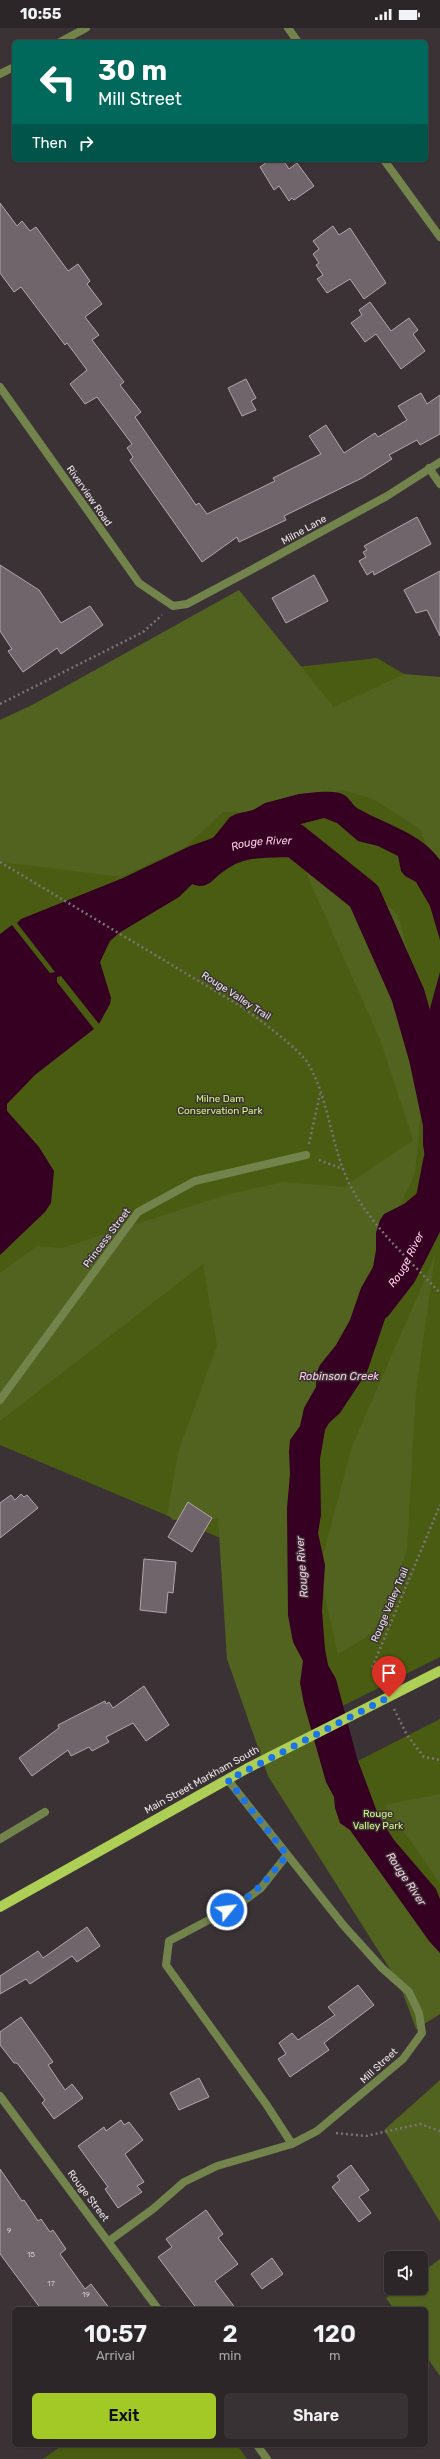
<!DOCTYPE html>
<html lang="en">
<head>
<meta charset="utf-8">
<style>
	body { margin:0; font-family:Rubik,sans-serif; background:#383234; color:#f1f3f6; height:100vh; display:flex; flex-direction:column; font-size:15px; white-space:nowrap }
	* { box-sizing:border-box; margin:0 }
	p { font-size:13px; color:#a6a5a8 }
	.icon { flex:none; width:22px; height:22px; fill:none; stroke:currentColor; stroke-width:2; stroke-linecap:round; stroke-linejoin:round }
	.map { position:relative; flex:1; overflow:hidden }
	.details { position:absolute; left:12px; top:2279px; width:416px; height:140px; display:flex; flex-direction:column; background:#2c2628; border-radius:6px; box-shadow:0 1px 3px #0004,0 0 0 1px #484345 }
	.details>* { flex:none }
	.hud { position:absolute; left:12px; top:12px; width:416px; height:122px; border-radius:6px; box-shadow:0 1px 3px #0004,0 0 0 1px #484345; background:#00695c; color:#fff; overflow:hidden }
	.buttons { position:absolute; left:384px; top:2223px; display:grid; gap:8px }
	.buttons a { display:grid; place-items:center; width:44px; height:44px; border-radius:6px; background:#2c2628; box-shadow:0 1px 3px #0004,0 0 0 1px #484345; font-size:20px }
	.pin { position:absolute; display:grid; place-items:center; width:34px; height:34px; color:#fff; margin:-41px -17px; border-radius:50% 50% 50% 0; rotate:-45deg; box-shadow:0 0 4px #0007 }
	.pin .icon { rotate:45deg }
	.me { position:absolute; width:44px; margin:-22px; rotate:61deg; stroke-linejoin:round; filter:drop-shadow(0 0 3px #0008) }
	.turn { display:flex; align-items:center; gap:14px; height:84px; padding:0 20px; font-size:18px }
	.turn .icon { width:52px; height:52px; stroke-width:2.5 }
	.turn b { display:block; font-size:28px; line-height:34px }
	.then { display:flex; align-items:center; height:38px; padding:0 20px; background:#0003; gap:8px; font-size:15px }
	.eta { display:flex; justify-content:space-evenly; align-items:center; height:68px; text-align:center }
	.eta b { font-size:24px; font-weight:600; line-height:28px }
	.cta { display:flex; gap:8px; margin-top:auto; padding:8px 20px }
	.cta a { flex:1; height:46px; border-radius:6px; background:#a3c927; color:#111; font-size:16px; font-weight:600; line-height:46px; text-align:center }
	.cta a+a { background:#383234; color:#f1f3f6 }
	.status { display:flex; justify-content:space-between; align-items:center; height:28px; padding:0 20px; background:#2c2628; direction:ltr }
	.status svg { height:11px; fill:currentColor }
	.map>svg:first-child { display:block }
</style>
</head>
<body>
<div class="status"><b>10:55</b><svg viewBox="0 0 49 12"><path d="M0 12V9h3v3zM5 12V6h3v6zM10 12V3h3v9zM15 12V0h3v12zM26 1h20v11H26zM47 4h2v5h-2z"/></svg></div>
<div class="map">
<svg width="440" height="2431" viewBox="0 0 440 2431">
	<rect width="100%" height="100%" fill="#3b3236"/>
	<g fill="#4a5c12">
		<path d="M377,630L440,667V1629L259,1720L225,1512L0,1417V736L162,654Z"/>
		<path d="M440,1691V1986L287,1769Z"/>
		<path d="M63,2417H237L247,2431H43Z"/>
	</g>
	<g fill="#51631e">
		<path d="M239,562L334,679L404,646L440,649V850L420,801L373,771L342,762L293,785L223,784L184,820L121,849L0,834V692L34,676Z"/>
		<path d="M299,829L356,848L398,887L412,939L425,1036L415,1146L383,1212L308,1429L310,1661L440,1924V1986L416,2001L400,1957L268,1748L227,1631L218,1491L173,1492L167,1486L179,1421L217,1318L203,1236L0,1393V1245L37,1218L62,1220L229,1166L284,1154L344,1159L413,1112L381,1014Z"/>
		<path d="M435,1228L416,1363L407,1521L386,1589L365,1610L338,1626L319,1543L352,1418Z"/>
		<path d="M440,1766V1855L385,1777Z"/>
		<path d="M440,2052V2194L384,2102Z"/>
		<path d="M440,2231V2348L426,2328V2281H394L386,2270L400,2260H421V2245Z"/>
	</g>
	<g fill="#350022">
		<path d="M318,764C326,764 335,763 342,766C350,769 351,776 357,780C386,797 420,804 440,832V912L430,878L416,854L405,848L401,843L398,828L378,818L358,813L337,795L324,790L251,809L237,817L214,835L179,869L119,905L110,913L100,934L111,970L110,976L99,996L61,948L57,949V954L94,1001L35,1047L7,1076V1083L39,1119L54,1143L51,1175L45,1184L0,1227V906L12,897L50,945L55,944L17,895L21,891L123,850L190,818L213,810L230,789L236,786L253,782L265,775L299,766Z"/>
		<path d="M440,944V1183L428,1185L415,1197L405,1213L402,1231L403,1259L387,1285L367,1344L340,1385L329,1395L325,1402L320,1431L321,1487L318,1505L325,1537L322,1583L325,1621L328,1637L336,1651L357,1730L379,1789L394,1812L436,1861L440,1871V1925L429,1913L350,1802L340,1795L335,1780L334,1769L326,1754L304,1676L300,1655L303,1633L293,1614L288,1587L287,1480L290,1446L289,1424L290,1412L300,1398L304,1380L316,1359L317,1344L320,1337L336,1317L350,1292L361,1260L373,1239L376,1222V1205L380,1192L384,1186L404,1176L421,1162L427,1145L423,1116V1088L431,1018L429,984Z"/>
	</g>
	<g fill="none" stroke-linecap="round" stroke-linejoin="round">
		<g stroke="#350022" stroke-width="34">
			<path id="s1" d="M200,841C232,810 253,813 294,812L364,868L408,967L426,1030L440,1096"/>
			<path id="s2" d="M376,1276L400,1245L430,1186L440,1134"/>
		</g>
	</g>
	<g fill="#6f656a" stroke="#b3a7ad">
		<path d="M270,132H283L289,141L297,135L314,158L294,172L292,170L289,173L279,158L274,162L260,139Z"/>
		<path d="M0,175L17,198L22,193L30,203L36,199L68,243L78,236L90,253L87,256L102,276L85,289L99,307L92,312L124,354L120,357L141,384L135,389L196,477L199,475L207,486L275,453L273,450L321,426L309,408L326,397L344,425L375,405L378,409L407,392L398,378L421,365L427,376L440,367V406L420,417L417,412L389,427L392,431L362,450L284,488L286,492L269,500L239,514L237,509L202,534L130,432L133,429L127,420L132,416L97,369L85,376L70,356L87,342L67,315L65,317L21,259L14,264L0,245Z"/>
		<path d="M333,198L339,207L350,200L386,255L364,271L350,251L327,265L317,251L323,247L316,237L319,235L313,226L319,221L313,213Z"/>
		<path d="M370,274L391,303L409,290L418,302L413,306L425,323L401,341L376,306L365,314L351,295L362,287L359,282Z"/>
		<path d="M246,351L256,370L251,373L256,382L242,388L228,360Z"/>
		<path d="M417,489L431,516L374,547L373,543L367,547L359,533L366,529L363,524L367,522L364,518Z"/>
		<path d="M0,537L39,562L61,595L90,578L103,597L61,626L57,620L23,644L8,623L12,621L0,603Z"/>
		<path d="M440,543V608L427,582L416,585L404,562Z"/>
		<path d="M314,547L328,573L286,595L272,570Z"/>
		<path d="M21,1466L24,1469L27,1467L38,1480L0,1510V1475L11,1467L15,1472Z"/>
		<path d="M188,1474L212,1490L192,1524L168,1509Z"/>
		<path d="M144,1531L176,1534L173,1565L168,1564L166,1585L140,1582Z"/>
		<path d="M144,1658L169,1697L146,1713L133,1695L106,1709L109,1714L92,1723L89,1719L71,1728L68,1722L32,1748L19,1730L59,1700L58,1697L105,1673L106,1676L109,1674L113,1680Z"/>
		<path d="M87,1899L100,1918L77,1934L72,1928L30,1956L26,1951L0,1966V1948L38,1923L43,1930Z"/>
		<path d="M358,1957L374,1977L324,2015L329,2022L290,2049L278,2031L286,2026L279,2015L292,2005L298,2012L335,1987L328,1979Z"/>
		<path d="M21,1989L53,2034L48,2037L65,2062L72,2056L83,2070L54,2091L42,2075L45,2072L17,2035H14L0,2017V2004Z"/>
		<path d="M199,2050L209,2069L179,2082L170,2065Z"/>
		<path d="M121,2092L124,2097L129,2094L143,2112L125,2126L144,2154L137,2158L142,2164L118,2180L105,2161L108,2159L78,2118L104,2099L106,2103Z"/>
		<path d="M351,2137L369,2162L359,2169L371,2185L359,2194L332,2159L340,2152L337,2148Z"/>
		<path d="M0,2141L22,2173L24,2172L38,2193L41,2191L50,2204L53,2202L66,2221L60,2226L85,2261L91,2256L110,2281H41L0,2226Z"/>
		<path d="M206,2182L223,2206L218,2210L238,2236L215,2253L236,2281H197L158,2229L172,2219L166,2211Z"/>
		<path d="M272,2230L283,2246L262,2261L251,2246Z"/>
	</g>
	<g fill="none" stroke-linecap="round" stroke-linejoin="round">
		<g stroke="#7b7377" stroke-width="2.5" stroke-dasharray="2 3" stroke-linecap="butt">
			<path d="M0,676L143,604L162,587"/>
			<path d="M0,834L242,979C257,990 300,1021 309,1037C329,1073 331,1118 349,1155C370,1197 408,1230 440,1265"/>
			<path d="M309,1116L320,1066"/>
			<path d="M319,1132L343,1141"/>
			<path d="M381,1657L372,1640L440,1477"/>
			<path d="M394,1681L407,1707L424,1729L440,1732"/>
			<path d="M336,2105L366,2108L420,2096L440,2103"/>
		</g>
		<path stroke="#72834b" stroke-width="8" d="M0,1811L45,1784"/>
		<g stroke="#72834b" stroke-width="8">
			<path d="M288,0L298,14"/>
			<path d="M60,14L86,0"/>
			<path d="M0,46L14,39"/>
			<path d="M384,132L440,209"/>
			<path d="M0,359L139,555L173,578L187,576L251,542L387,468L440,434"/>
			<path d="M429,440L440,456"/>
			<path d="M0,1372L138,1184L195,1153L306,1127"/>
			<path d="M287,1827L261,1860L241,1875L169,1913L166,1937L266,2076L292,2116"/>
			<path d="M0,2068L158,2281"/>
			<path d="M109,2213L153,2181L184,2154L217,2138L292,2116L317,2103L403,2031L422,2005L419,1985L409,1964L382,1940L344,1898L228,1752"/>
			<path d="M257,2417L267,2431"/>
		</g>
		<path stroke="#aecf55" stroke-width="10" d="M0,1879L246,1741L440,1643"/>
	</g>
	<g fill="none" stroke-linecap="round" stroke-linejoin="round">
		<path stroke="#1a73e8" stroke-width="7" stroke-dasharray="0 12.6" d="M227,1882C254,1869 269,1849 287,1827L228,1752L389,1669"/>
	</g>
	<g text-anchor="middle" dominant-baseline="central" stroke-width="3" stroke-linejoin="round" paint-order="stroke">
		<g font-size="8" fill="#ccc5c8">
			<text x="9" y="2202">9</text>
			<text x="31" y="2226">15</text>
			<text x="51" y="2255">17</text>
			<text x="86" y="2266">19</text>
		</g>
		<g font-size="10" fill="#ebe5e8" stroke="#3b3236">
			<text transform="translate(89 468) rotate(55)">Riverview Road</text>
			<text transform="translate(304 502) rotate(-29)">Milne Lane</text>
			<text transform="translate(236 968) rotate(33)">Rouge Valley Trail</text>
			<text transform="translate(107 1210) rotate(-53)">Princess Street</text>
			<text transform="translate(390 1577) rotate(-67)">Rouge Valley Trail</text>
			<text transform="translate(202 1752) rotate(-29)">Main Street Markham South</text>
			<text transform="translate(379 2038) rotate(-43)">Mill Street</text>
			<text transform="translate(88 2168) rotate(53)">Rouge Street</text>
		</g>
		<g font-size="10" fill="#d2f57e" stroke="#3b3236">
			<text x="220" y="1071">Milne Dam<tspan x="220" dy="12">Conservation Park</tspan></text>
			<text x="378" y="1786">Rouge<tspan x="378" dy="12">Valley Park</tspan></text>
		</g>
		<g font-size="11" font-style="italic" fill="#fbcde4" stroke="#3b3236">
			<text stroke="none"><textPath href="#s1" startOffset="69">Rouge River</textPath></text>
			<text stroke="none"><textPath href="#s2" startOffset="54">Rouge River</textPath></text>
			<text x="339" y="1348">Robinson Creek</text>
			<text transform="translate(302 1539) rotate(-94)">Rouge River</text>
			<text transform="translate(406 1851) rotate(56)">Rouge River</text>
		</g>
	</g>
</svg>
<div class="buttons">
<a><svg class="icon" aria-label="sound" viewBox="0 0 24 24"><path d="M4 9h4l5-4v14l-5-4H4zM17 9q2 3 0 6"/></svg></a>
</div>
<div class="pin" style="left:389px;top:1669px;background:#d93025"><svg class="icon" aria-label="arrive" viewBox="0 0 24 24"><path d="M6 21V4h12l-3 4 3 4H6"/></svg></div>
<svg class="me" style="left:227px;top:1882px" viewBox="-20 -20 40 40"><circle r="17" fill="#1a73e8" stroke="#fff" stroke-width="3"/><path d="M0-11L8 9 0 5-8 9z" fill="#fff"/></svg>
<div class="hud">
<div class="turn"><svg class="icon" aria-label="left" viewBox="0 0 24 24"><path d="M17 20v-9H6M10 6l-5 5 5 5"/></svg><div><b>30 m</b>Mill Street</div></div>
<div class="then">Then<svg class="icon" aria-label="right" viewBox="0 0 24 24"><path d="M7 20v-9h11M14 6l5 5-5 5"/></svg></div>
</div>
<section class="details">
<div class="eta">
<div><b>10:57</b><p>Arrival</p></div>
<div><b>2</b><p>min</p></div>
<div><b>120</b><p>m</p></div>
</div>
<div class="cta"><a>Exit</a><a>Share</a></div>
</section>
</div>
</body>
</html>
